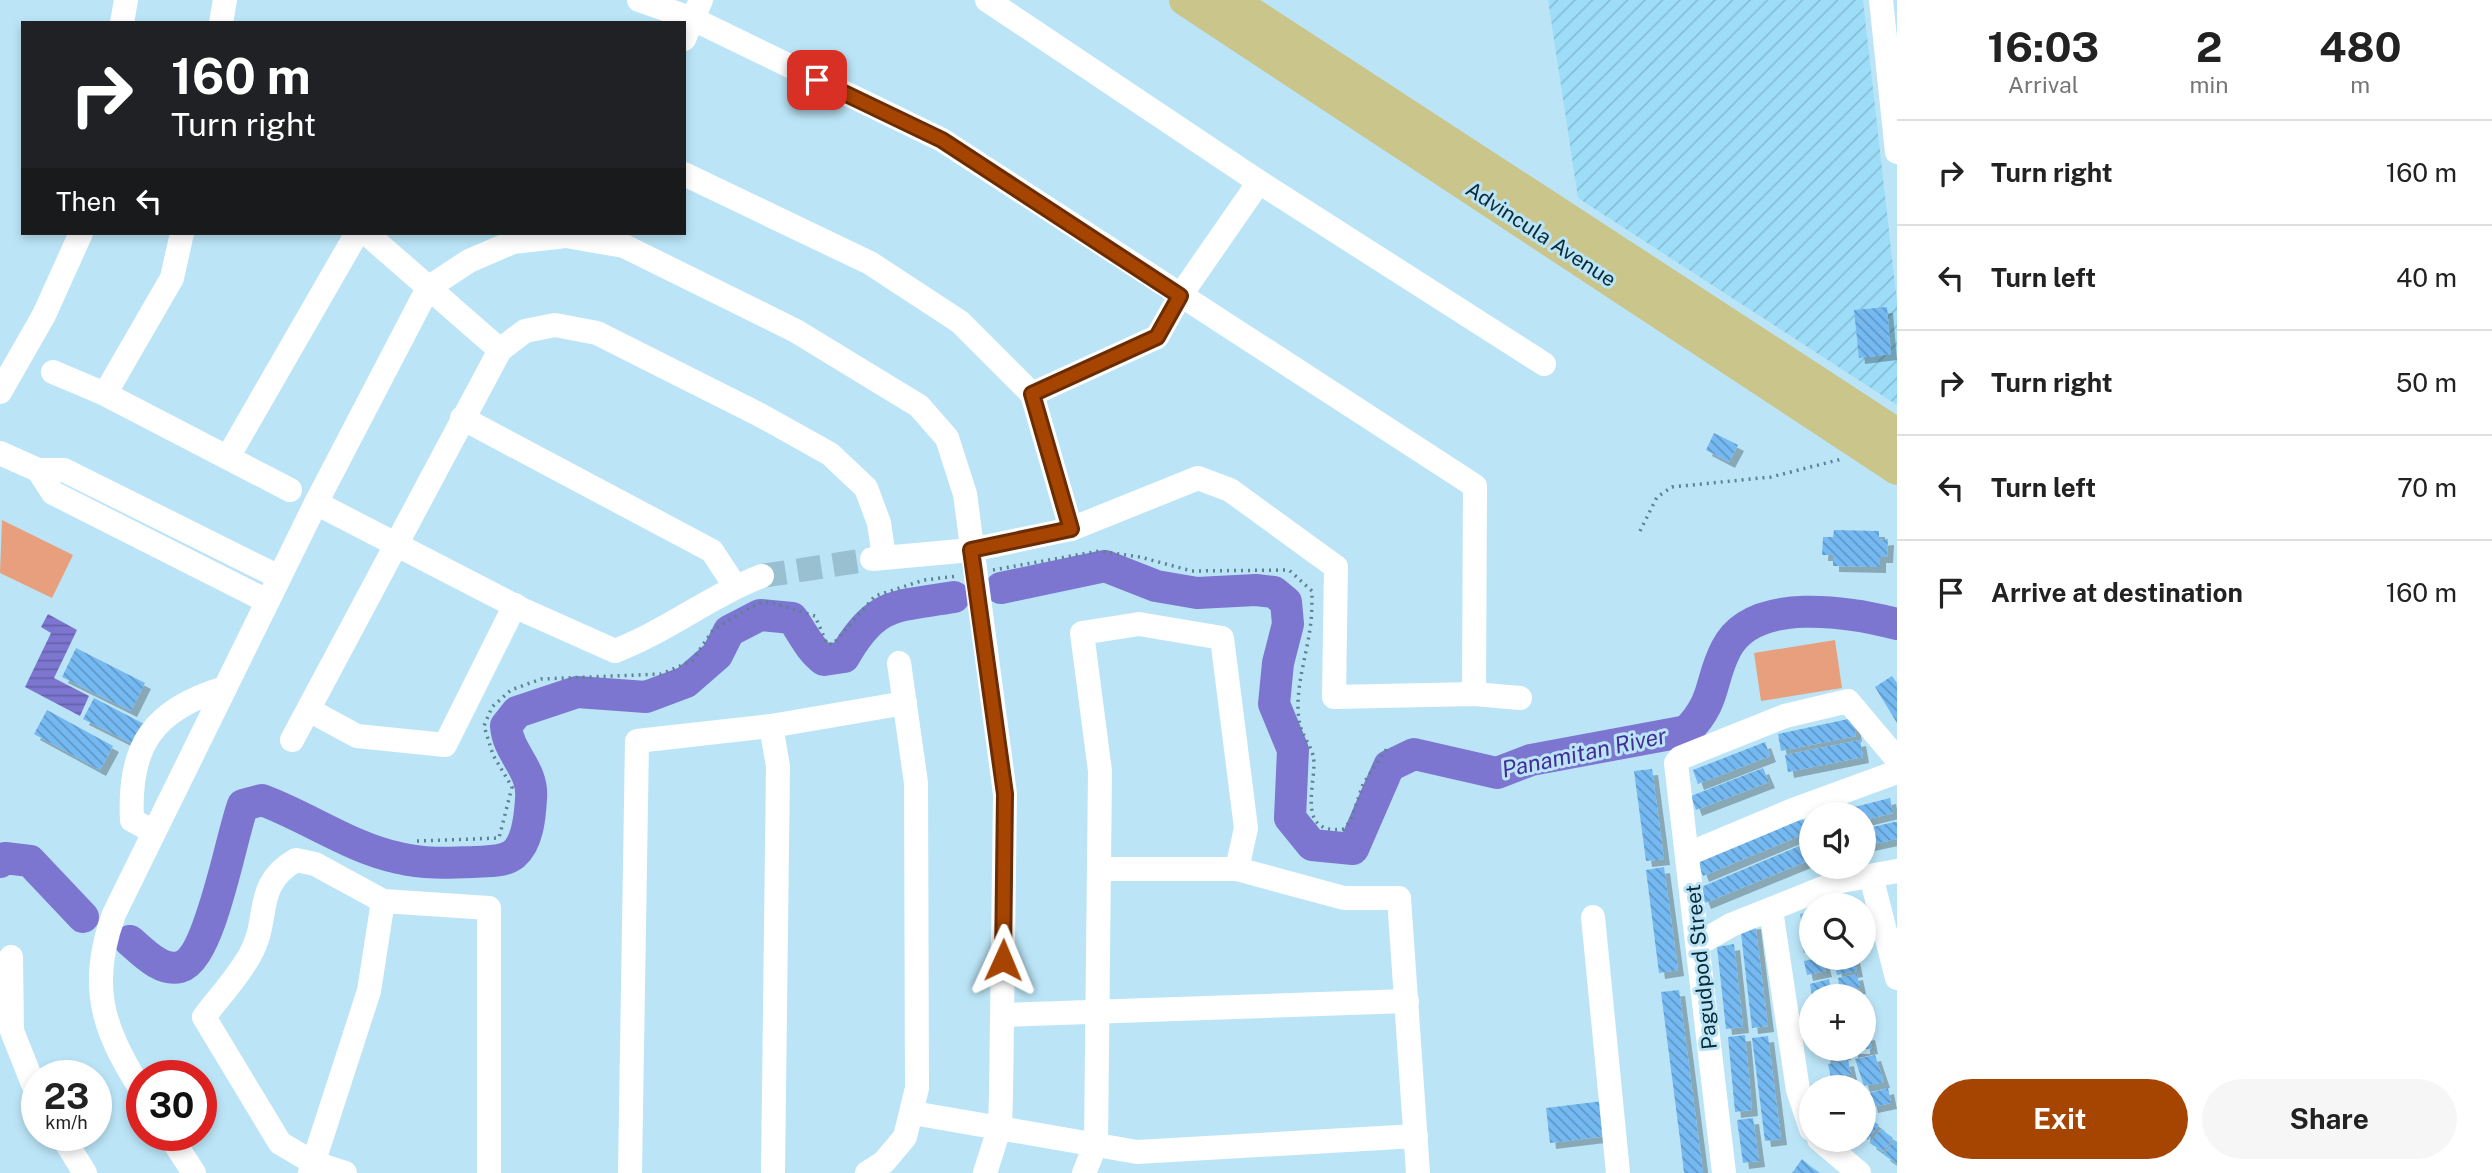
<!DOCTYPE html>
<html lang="en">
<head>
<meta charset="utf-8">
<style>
	body { margin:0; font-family:"Public Sans",sans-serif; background:#f6f6f6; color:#222; height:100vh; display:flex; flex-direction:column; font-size:26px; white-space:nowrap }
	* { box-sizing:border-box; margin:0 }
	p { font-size:23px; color:#767676 }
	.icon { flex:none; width:38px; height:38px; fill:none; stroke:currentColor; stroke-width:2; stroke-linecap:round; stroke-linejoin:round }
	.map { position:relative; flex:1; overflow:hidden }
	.details { display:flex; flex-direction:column; background:#fff; width:595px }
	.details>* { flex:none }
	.guide { position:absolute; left:21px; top:21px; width:665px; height:214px; border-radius:0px; box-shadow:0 4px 10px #0003; background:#202124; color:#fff; overflow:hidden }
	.controls { position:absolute; left:1799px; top:802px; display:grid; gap:14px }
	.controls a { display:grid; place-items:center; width:77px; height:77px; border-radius:50%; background:#fff; box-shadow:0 4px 10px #0003; font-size:35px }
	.speed { position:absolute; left:21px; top:1060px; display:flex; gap:14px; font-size:35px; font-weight:700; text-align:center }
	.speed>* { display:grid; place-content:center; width:91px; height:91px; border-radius:50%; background:#fff; box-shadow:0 4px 10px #0003; line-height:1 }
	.speed small { font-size:18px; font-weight:400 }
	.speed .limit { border:10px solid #d22; background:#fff; color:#111 }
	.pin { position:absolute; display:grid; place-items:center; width:60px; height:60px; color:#fff; margin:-30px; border-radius:14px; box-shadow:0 4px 10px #0006 }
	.me { position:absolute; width:77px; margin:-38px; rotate:1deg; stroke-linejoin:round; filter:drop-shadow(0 0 5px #0008) }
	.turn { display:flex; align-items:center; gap:24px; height:147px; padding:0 35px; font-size:32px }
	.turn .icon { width:91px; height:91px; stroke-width:2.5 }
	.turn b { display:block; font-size:49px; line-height:60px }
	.then { display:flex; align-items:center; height:66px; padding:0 35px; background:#0003; gap:14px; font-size:26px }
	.eta { display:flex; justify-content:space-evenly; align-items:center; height:119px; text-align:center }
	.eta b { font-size:42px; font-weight:700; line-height:49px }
	.button { display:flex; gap:14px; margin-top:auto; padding:14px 35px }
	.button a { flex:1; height:80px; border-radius:42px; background:#a64402; color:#fff; font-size:28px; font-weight:700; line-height:80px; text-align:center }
	.button a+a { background:#f6f6f6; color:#222 }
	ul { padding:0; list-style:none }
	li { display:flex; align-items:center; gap:21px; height:105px; padding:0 35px; border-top:2px solid #e0e0e0 }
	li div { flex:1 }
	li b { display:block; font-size:26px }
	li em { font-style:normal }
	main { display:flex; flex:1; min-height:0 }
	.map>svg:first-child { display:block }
</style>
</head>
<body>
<main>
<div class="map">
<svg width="1897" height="1173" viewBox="0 0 1897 1173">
	<defs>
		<pattern id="industrial-furrows" width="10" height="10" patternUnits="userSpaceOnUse" patternTransform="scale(1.75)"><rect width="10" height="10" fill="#9dddf8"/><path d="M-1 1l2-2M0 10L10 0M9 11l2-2" fill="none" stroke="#86bed5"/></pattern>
		<pattern id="water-rules" width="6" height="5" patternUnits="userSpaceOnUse" patternTransform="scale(1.75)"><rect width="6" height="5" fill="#7d76d0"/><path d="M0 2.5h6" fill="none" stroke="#6561aa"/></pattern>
		<pattern id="building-back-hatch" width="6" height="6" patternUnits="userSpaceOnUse" patternTransform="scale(1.75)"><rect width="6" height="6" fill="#75b9f2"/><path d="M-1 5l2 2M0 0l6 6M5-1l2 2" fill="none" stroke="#5e97c5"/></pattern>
		<filter id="shadow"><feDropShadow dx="6" dy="6" stdDeviation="0" flood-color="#0004"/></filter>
	</defs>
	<rect width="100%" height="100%" fill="#bbe5f7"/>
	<path fill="url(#industrial-furrows)" d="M1548,0H1863L1897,302V405L1578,198Z"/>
	<g fill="#e79f7e">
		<path d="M2,520L73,555L52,598L0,573Z"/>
		<path d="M1835,640L1842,688L1761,701L1754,653Z"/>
	</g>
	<path fill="url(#water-rules)" d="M48,614L77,630L54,678L89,696L80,716L25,687L51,633L41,627Z"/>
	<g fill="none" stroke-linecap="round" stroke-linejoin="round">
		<g stroke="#7d76d0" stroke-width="32">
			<path d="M1001,588L1105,566L1156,586L1197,593L1256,590L1274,592L1286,602L1288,624L1278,663L1274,704L1293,750L1290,818L1312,845L1353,849L1389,766L1414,754L1497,773L1531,760L1687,731C1717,700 1709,682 1726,649C1753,595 1851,612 1897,624"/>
			<path d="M0,862L5,858L30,861L83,917"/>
			<path d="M130,941C143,952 161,972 180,967C211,958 231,836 243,805L262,800C308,817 351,848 399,858C423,864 448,863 473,862C486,861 503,863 514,854C528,842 530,816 531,799C534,769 508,754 506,726L517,712L577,692L646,697L686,682L717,655L729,631L760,615L792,618C803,633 809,649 824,660L844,657C876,601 895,607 954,597"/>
		</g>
	</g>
	<g fill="url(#building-back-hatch)" filter="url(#shadow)">
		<path d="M1887,307L1891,354L1859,358L1854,310Z"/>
		<path d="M1714,433L1738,445L1729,462L1706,450Z"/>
		<path d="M1834,530L1879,531V540L1888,539L1887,557H1880V567L1833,566V555H1822L1823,537H1833Z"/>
		<path d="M76,648L145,683L131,711L62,677Z"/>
		<path d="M1892,676L1897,683V723L1875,687Z"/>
		<path d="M94,698L146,725L135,745L83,719Z"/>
		<path d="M47,710L113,746L100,770L34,734Z"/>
		<path d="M1853,718L1856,736L1781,751L1778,734Z"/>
		<path d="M1860,740L1863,757L1788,772L1785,755Z"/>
		<path d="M1765,742L1770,756L1698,784L1693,770Z"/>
		<path d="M1763,768L1769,782L1696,810L1691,796Z"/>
		<path d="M1652,769L1664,859L1646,861L1634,771Z"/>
		<path d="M1890,798L1893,813L1864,820V814H1827Z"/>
		<path d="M1802,817L1809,832L1703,876L1697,860Z"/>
		<path d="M1894,822H1897V839L1864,846V829Z"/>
		<path d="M1804,844L1810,860L1705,903L1699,888Z"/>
		<path d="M1664,867L1678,970L1659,973L1646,870Z"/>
		<path d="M1811,912V926L1803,928L1800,914Z"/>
		<path d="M1755,923L1768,1026L1752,1028L1740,925Z"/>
		<path d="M1811,936V951L1804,953L1800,939Z"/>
		<path d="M1734,944L1743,1027L1726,1029L1717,947Z"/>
		<path d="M1822,957L1826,971L1807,975L1804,961Z"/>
		<path d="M1851,957H1854L1857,971L1837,975L1834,961Z"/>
		<path d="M1857,974L1860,988L1840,992L1838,978Z"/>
		<path d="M1829,979L1832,993L1812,996L1810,984Z"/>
		<path d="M1679,990L1691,1081L1703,1173H1684L1681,1147L1661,992Z"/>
		<path d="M1869,1034L1872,1048L1852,1052V1048H1864V1035Z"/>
		<path d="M1745,1035L1752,1110L1735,1112L1728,1037Z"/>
		<path d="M1768,1036L1781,1139L1765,1141L1752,1038Z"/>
		<path d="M1823,1048H1843L1845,1054L1825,1058Z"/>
		<path d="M1875,1055L1884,1082L1864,1086L1855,1059Z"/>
		<path d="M1848,1060L1851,1074L1831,1078L1828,1064Z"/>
		<path d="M1888,1088L1891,1103L1872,1107L1869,1093Z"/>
		<path d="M1603,1101L1607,1136L1550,1143L1546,1108Z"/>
		<path d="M1866,1116L1879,1125L1868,1140L1864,1137Z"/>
		<path d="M1753,1118L1759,1161L1743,1163L1737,1120Z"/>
		<path d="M1881,1129L1893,1138L1883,1152L1870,1143Z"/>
		<path d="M1894,1140L1897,1142V1164L1884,1155Z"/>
		<path d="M1802,1159L1810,1166L1820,1173H1792Z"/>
	</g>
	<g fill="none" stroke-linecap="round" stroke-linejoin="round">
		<path stroke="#98c0d0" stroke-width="24" stroke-dasharray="24 12" stroke-linecap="butt" d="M762,576L872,559"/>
		<g stroke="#5d8190" stroke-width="3.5" stroke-dasharray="2 5" stroke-linecap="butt">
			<path d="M1640,531L1657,497L1672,487L1771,477L1842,459"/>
			<path d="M993,570L1099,551L1140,557L1192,571L1289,570L1312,591C1312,603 1312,616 1310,629C1306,659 1293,694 1300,725C1303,736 1310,745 1313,755C1319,778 1292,836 1344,829L1351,820L1363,784L1388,747"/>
			<path d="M417,841L499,838L512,787L493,755L484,726L492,707L511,690L541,679L661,674L692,661L713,630L759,603L770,602L815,616L827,644H833L875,596L924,580L958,576"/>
		</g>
		<g stroke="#fff" stroke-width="24">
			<path d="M639,0L693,19L942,140L1475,486L1474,694"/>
			<path d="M987,0L1259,182L1544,364"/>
			<path d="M1881,0L1897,152"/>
			<path d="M122,23L126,0"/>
			<path d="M221,23L225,0"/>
			<path d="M684,39L701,0"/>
			<path d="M684,174L870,263L960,322L1032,394"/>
			<path d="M182,233L172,278L105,394L290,490"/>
			<path d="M366,233L500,350"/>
			<path d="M53,372L105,394"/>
			<path d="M0,392L44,315L81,233"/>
			<path d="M462,418L712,551L735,586"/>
			<path d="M0,453L38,470H64L279,577"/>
			<path d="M228,457L357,233"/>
			<path d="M38,470L53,493L267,601"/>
			<path d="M316,503L523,610L615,651C667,631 710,596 762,576"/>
			<path d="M1071,529L1198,478L1230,490L1336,567L1334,697L1474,694L1520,698"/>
			<path d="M872,559L971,550L1071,529L1032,394L1157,337L1180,296L1259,182"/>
			<path d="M309,710L357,736L445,745L515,605"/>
			<path d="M771,726L778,766L773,1173"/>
			<path d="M292,740L500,350L525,331L555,325L597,333L760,415L830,454L866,488L879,523L884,557"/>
			<path d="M154,832L132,820C128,746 153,709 225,688"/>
			<path d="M1688,854L1793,810L1897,772"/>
			<path d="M1101,869H1237L1344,898H1399L1418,1173"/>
			<path d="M1871,876L1897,978"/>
			<path d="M1771,910L1798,1090L1811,1129"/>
			<path d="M1593,917L1618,1173"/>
			<path d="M1698,944L1731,925L1841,881L1897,871"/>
			<path d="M11,957L12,1031L37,1094"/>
			<path d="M1003,1015L1407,1001"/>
			<path d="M142,1091C102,1029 88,985 114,914L316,503L428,288L469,261L513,242L566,236L624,246L796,331L919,406L947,438L965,494L1005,794L1001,1094L1000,1126L985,1173"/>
			<path d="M913,1113L1137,1152L1416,1136"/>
			<path d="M62,1136L85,1173"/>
			<path d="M170,1136L194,1173"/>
			<path d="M1819,1139L1859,1173"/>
			<path d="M310,1173L369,991L383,901"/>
			<path d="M345,1173L314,1163L280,1143L204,1017C219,997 238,977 250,955C271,919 252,885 296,860L315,864L383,901L489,908V1173"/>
			<path d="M630,1173L637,741L771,726L905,703"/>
			<path d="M867,1173L884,1162L905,1137L917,1088L916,783L899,663"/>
			<path d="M1084,1173L1096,1144L1100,771L1082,633L1139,624L1222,638L1246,828L1237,869"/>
			<path d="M1724,1173L1676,763L1680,758L1785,716L1848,701L1897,759"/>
		</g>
		<g stroke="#cac58a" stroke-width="32">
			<path d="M1185,0L1897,469"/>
			<path d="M1231,0L1897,434"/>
		</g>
	</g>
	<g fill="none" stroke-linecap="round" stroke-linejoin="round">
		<g stroke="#6c2c01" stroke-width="18">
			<path id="route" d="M817,80L942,140L1180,296L1157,337L1032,394L1071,529L971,550L1005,794L1003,960"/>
		</g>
		<use href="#route" stroke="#a64402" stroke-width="12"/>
	</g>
	<g text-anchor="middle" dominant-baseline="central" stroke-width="6" stroke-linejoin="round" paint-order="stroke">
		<g font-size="21" fill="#0a2a35" stroke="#bbe5f7">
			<text transform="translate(1541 234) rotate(33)">Advincula Avenue</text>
			<text transform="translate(1701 967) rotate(-96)">Pagudpod Street</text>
		</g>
		<g font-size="23" font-style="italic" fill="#432d97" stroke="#bbe5f7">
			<text transform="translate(1584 752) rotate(-12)">Panamitan River</text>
		</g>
	</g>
</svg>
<div class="controls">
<a><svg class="icon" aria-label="sound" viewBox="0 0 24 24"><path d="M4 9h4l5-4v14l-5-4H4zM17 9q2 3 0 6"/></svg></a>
<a><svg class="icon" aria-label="search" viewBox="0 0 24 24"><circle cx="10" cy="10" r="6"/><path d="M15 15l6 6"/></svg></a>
<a>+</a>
<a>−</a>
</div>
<div class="speed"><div>23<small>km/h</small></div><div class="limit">30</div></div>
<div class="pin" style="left:817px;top:80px;background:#d93025"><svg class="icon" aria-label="arrive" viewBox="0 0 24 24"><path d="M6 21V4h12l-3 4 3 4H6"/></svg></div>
<svg class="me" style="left:1003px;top:960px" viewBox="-20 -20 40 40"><path d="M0-17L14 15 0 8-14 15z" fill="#a64402" stroke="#fff" stroke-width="4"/></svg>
<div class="guide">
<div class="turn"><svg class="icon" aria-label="right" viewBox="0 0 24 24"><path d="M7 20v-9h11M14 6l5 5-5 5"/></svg><div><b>160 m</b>Turn right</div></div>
<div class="then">Then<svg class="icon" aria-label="left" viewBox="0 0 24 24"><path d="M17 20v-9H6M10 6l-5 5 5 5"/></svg></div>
</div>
</div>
<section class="details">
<div class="eta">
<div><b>16:03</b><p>Arrival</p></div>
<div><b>2</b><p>min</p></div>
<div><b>480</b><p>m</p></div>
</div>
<ul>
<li><svg class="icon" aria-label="right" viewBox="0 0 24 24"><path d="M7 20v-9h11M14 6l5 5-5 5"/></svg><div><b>Turn right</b></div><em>160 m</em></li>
<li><svg class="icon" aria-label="left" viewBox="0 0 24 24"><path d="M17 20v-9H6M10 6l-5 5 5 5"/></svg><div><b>Turn left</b></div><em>40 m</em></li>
<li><svg class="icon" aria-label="right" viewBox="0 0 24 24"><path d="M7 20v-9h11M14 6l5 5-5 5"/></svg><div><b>Turn right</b></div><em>50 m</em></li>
<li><svg class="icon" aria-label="left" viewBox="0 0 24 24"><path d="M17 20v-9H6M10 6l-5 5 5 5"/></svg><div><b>Turn left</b></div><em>70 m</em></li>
<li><svg class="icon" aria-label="arrive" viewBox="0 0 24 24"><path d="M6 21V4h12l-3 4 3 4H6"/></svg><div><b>Arrive at destination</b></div><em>160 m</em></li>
</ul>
<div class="button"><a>Exit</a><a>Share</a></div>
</section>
</main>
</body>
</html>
